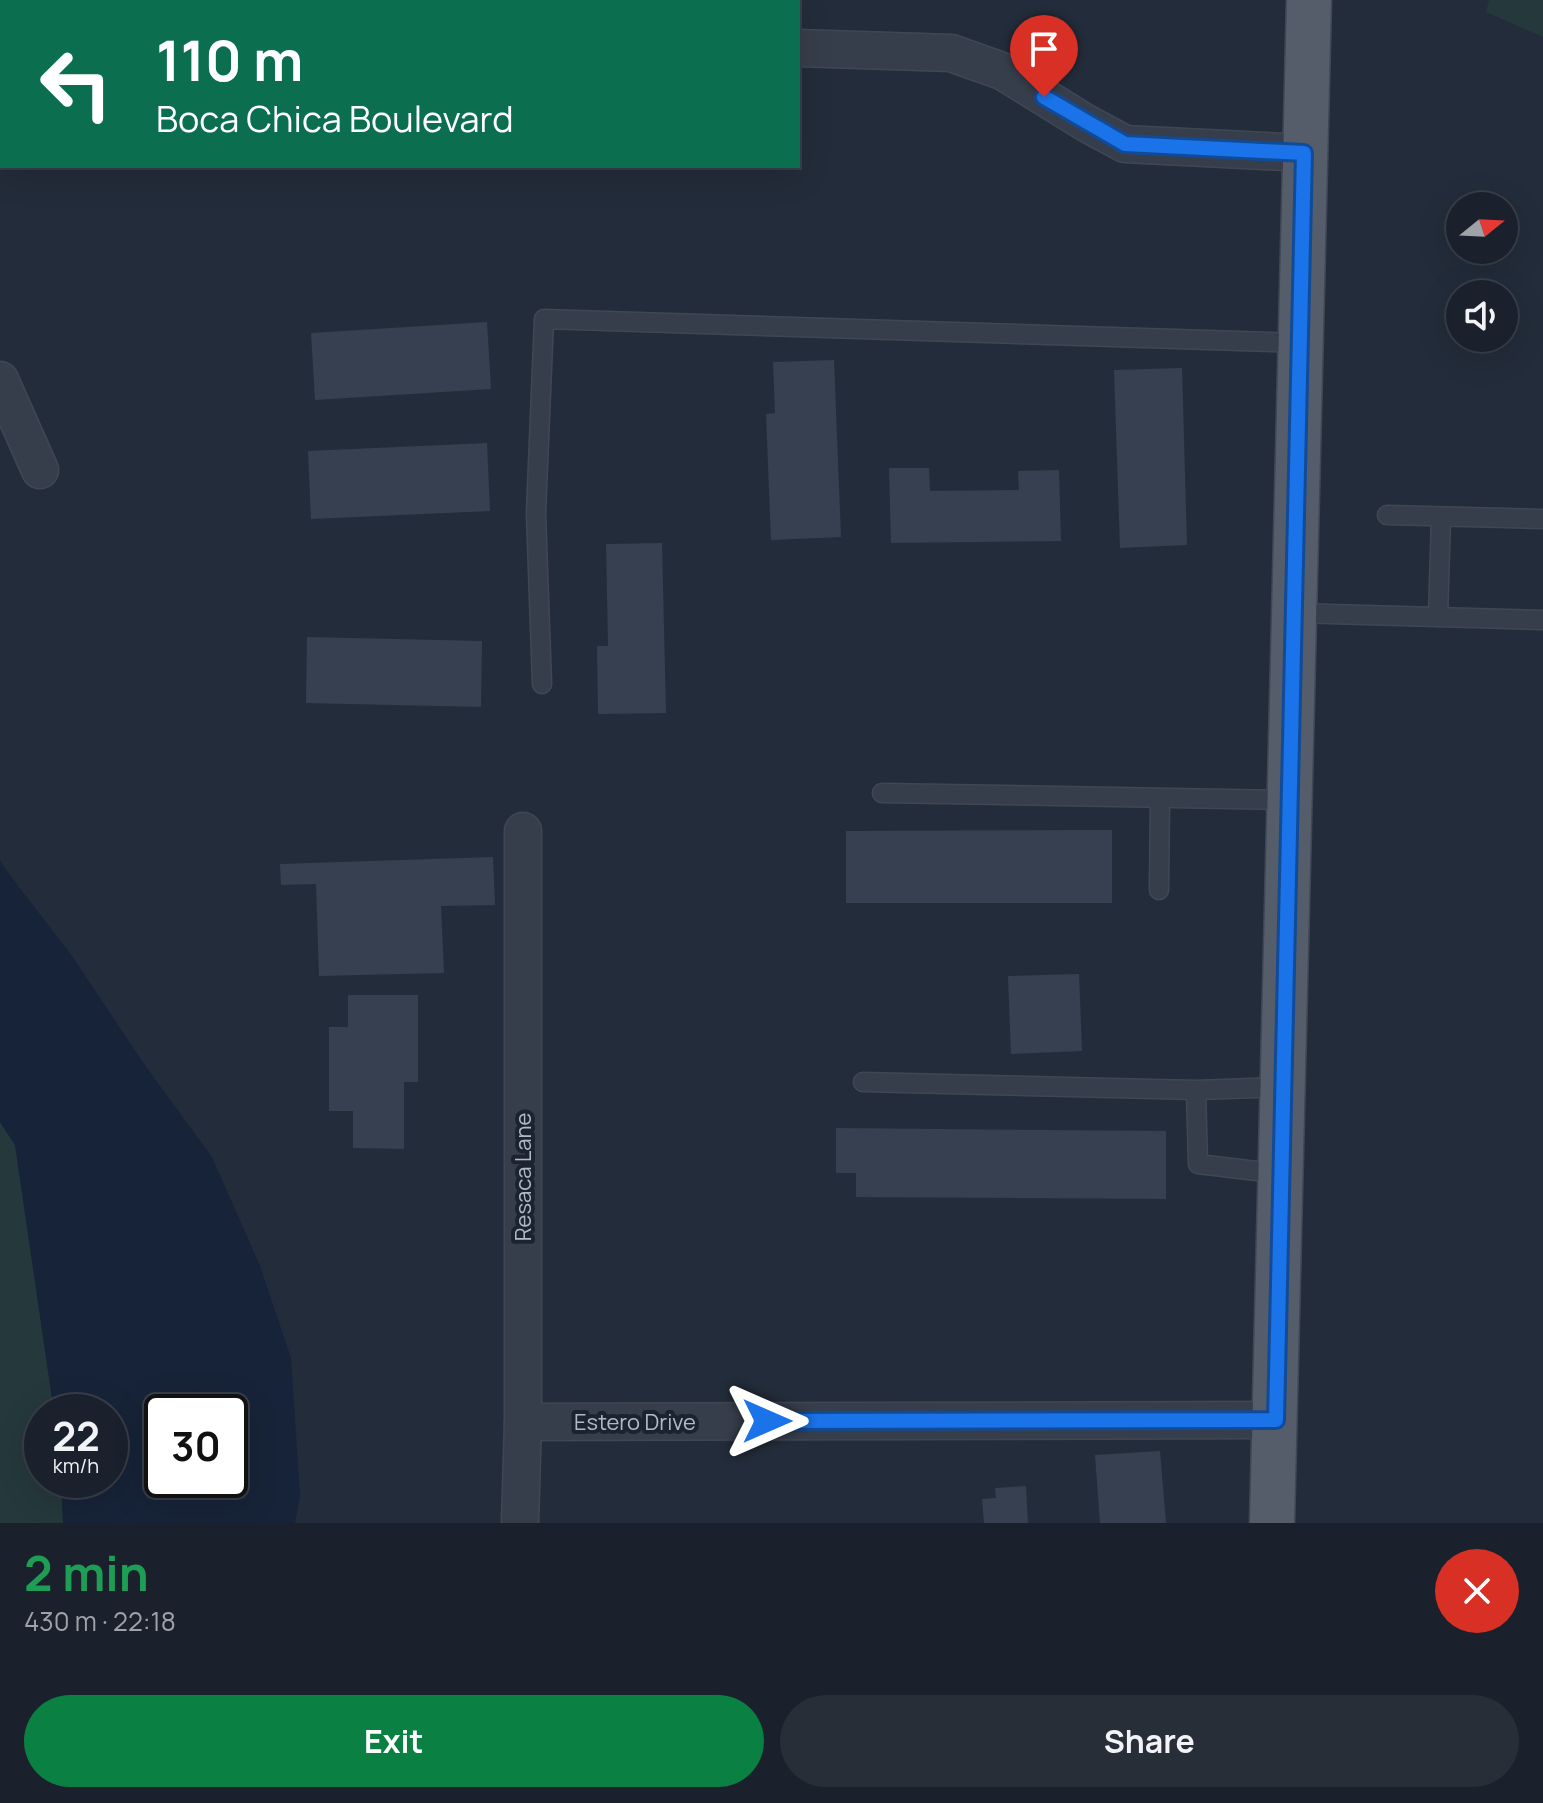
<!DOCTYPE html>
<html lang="en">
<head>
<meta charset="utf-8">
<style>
	body { margin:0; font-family:Manrope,sans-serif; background:#272e38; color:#f1f3f6; height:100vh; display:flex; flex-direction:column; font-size:30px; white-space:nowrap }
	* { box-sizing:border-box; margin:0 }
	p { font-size:26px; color:#9fa3a9 }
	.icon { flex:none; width:44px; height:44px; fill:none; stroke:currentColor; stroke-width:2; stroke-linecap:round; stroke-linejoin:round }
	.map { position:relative; height:1523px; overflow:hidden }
	.panel { display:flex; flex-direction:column; background:#1a212c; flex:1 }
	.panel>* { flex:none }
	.banner { position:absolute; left:0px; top:0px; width:800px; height:168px; box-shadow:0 8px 32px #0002,0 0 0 2px #383e48; background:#0b6e4f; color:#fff; overflow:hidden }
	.needle { width:52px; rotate:72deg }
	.controls { position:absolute; left:1446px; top:192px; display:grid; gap:16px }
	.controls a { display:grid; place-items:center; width:72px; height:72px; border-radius:50%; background:#1a212c; box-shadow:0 8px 32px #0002,0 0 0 2px #383e48; font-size:40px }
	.speed { position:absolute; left:24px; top:1394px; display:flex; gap:16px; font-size:40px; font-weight:700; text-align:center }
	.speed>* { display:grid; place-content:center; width:104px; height:104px; border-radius:50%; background:#1a212c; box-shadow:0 8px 32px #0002,0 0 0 2px #383e48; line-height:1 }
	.speed small { font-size:20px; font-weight:400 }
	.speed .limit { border:4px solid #111; border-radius:12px; background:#fff; color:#111 }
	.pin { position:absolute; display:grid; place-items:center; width:68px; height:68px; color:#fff; margin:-82px -34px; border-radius:50% 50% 50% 0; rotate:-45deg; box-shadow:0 0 8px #0007 }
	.pin .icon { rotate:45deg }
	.me { position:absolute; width:88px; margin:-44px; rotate:90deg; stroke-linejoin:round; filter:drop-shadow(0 0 6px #0008) }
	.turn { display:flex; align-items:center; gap:28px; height:168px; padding:0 24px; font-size:36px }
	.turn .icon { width:104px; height:104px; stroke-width:2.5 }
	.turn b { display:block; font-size:56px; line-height:68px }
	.round { display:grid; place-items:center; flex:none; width:84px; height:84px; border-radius:42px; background:#272e38 }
	.summary { display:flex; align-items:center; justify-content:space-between; height:136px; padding:0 24px }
	h1 { font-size:48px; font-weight:700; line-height:60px; color:#1e9e55 }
	.primary-button { display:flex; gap:16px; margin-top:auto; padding:16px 24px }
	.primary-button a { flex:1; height:92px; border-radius:48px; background:#0b8043; color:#fff; font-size:32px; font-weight:700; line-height:92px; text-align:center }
	.primary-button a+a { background:#272e38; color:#f1f3f6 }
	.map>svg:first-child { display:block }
</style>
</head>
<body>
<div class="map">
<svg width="1543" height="1523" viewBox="0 0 1543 1523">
	<rect width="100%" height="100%" fill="#232c3a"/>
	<g fill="#25383c">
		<path d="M1489,0H1543V37L1486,12Z"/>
		<path d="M0,1122L15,1145L54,1412H42V1480H61L63,1523H0Z"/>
	</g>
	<path fill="#172338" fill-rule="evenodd" d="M0,860L6,870L72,956L144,1064L212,1157L260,1266L291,1358L300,1496L295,1523H63L61,1480H110V1412H54L15,1145L0,1122ZM162,1412H230V1480H162Z"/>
	<g fill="#364050">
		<path d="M487,322L491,389L315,400L311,333Z"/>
		<path d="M834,360L841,537L771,540L766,414L775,413L773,362Z"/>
		<path d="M1182,368L1187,545L1120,548L1114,370Z"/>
		<path d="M487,443L490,511L311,519L308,451Z"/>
		<path d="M889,468H929L930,491L1019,490L1018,471L1059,470L1061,541L891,543Z"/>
		<path d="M662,543L666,713L598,714L597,646H608L606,544Z"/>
		<path d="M307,637L482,641L481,707L306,703Z"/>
		<path d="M1112,830V903H846V831Z"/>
		<path d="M493,857L495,905L441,906L444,973L319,976L316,884L281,885L280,864Z"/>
		<path d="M1079,974L1082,1051L1011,1054L1008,976Z"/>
		<path d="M348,995H418V1082H404V1149L353,1148V1111H329V1027H348Z"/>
		<path d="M836,1128L1166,1131V1199L856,1197V1173H836Z"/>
		<path d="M1160,1451L1166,1523H1100L1095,1455Z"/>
		<path d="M1026,1486L1028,1523H984L982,1499L996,1498L995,1488Z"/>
	</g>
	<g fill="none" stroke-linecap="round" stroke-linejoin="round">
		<g stroke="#404754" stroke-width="21">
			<g id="lane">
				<path d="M1387,515L1543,519"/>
				<path d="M1294,613L1543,620"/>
				<path d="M1438,617L1441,517"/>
				<path d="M542,684L536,513L544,319L1300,343"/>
				<path d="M882,793L1290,800"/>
				<path d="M1159,890L1160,798"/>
				<path d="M863,1082L1196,1090"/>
				<path d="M1282,1174L1198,1164L1196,1090L1283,1087"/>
			</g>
		</g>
		<g stroke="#404754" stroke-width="39">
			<g id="street">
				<path d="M798,48L951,53L1002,71L1086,123L1125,144L1304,153"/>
				<path d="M0,72L2,70"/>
				<path d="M0,380L40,470"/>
				<path d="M523,1422L1276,1420"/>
				<path d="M520,1523L523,1422V831"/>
			</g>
		</g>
		<g stroke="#404754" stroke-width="47">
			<path id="primary" d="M1272,1523L1309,0"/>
		</g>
		<use href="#lane" stroke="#373e4b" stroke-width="18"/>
		<use href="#street" stroke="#373e4b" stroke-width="36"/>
		<use href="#primary" stroke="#555d6b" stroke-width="44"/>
	</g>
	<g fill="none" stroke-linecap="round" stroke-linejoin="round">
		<g stroke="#114b97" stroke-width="20">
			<path id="route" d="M767,1421L1276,1420L1304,153L1125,144L1044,97"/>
		</g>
		<use href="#route" stroke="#1a73e8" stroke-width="14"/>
	</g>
	<g text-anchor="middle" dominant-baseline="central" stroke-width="8" stroke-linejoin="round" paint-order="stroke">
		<g font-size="22" fill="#b2b9c6" stroke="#1c2330">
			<text transform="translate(523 1177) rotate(-90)">Resaca Lane</text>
			<text x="635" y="1422">Estero Drive</text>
		</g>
	</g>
</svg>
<div class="controls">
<a><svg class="needle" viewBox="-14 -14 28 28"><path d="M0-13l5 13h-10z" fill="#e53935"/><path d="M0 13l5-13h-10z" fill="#9fa3a9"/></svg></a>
<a><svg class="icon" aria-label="sound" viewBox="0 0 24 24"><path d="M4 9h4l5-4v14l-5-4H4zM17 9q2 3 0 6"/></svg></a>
</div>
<div class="speed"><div>22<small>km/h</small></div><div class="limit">30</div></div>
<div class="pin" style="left:1044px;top:97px;background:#d93025"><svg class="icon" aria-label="arrive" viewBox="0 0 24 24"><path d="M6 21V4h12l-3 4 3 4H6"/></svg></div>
<svg class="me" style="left:767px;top:1421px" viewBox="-20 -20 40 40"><path d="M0-17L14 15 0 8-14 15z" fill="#1a73e8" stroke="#fff" stroke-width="4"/></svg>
<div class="banner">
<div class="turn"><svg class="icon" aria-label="left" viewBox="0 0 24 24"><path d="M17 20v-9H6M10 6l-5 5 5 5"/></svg><div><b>110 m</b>Boca Chica Boulevard</div></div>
</div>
</div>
<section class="panel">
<div class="summary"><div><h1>2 min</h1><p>430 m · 22:18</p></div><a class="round" style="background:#d93025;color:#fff"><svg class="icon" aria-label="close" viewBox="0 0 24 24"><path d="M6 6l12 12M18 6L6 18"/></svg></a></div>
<div class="primary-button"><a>Exit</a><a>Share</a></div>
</section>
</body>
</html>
